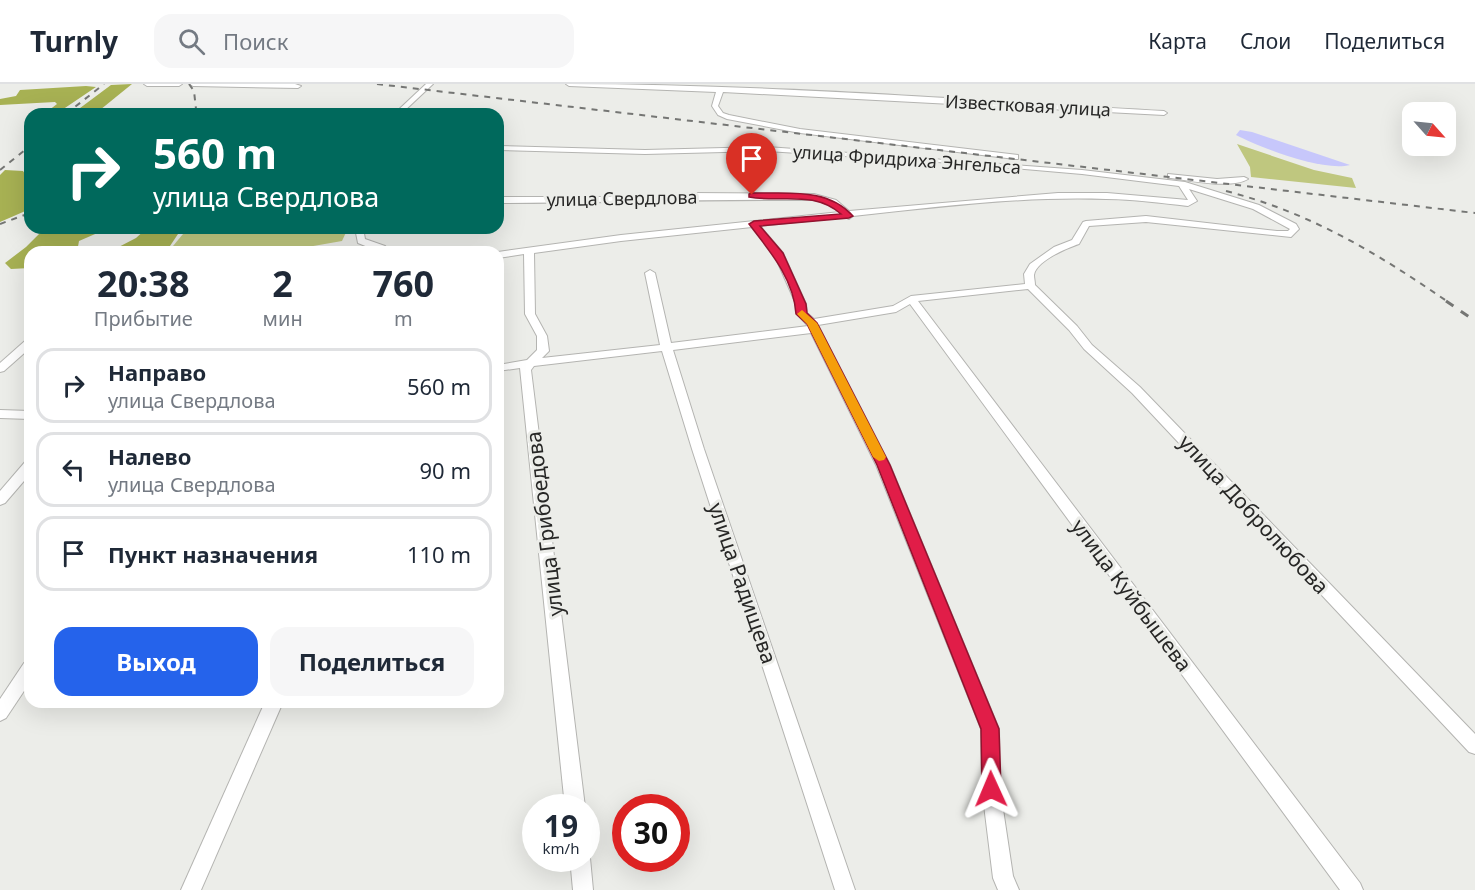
<!DOCTYPE html>
<html lang="ru">
<head>
<meta charset="utf-8">
<style>
	body { margin:0; font-family:"Noto Sans",sans-serif; background:#f6f6f7; color:#1f2937; height:100vh; display:flex; flex-direction:column; font-size:22px; white-space:nowrap }
	* { box-sizing:border-box; margin:0 }
	p { font-size:20px; color:#747a83 }
	.icon { flex:none; width:33px; height:33px; fill:none; stroke:currentColor; stroke-width:2; stroke-linecap:round; stroke-linejoin:round }
	.map { position:relative; flex:1; overflow:hidden }
	.side { position:absolute; left:24px; top:162px; width:480px; height:462px; display:flex; flex-direction:column; background:#fff; border-radius:18px; box-shadow:0 6px 24px #0002 }
	.side>* { flex:none }
	.hud { position:absolute; left:24px; top:24px; width:480px; height:126px; border-radius:18px; box-shadow:0 6px 24px #0002; background:#00695c; color:#fff; overflow:hidden }
	.needle { width:39px; rotate:117deg }
	.fabs { position:absolute; left:1402px; top:18px; display:grid; gap:12px }
	.fabs a { display:grid; place-items:center; width:54px; height:54px; border-radius:12px; background:#fff; box-shadow:0 6px 24px #0002; font-size:30px }
	.speed { position:absolute; left:522px; top:710px; display:flex; gap:12px; font-size:30px; font-weight:700; text-align:center }
	.speed>* { display:grid; place-content:center; width:78px; height:78px; border-radius:50%; background:#fff; box-shadow:0 6px 24px #0002; line-height:1 }
	.speed small { font-size:15px; font-weight:400 }
	.speed .limit { border:9px solid #d22; background:#fff; color:#111 }
	.pin { position:absolute; display:grid; place-items:center; width:51px; height:51px; color:#fff; margin:-62px -26px; border-radius:50% 50% 50% 0; rotate:-45deg; box-shadow:0 0 6px #0007 }
	.pin .icon { rotate:45deg }
	.me { position:absolute; width:66px; margin:-33px; rotate:359deg; stroke-linejoin:round; filter:drop-shadow(0 0 4px #0008) }
	.turn { display:flex; align-items:center; gap:21px; height:126px; padding:0 30px; font-size:27px }
	.turn .icon { width:78px; height:78px; stroke-width:2.5 }
	.turn b { display:block; font-size:42px; line-height:51px }
	.eta { display:flex; justify-content:space-evenly; align-items:center; height:102px; text-align:center }
	.eta b { font-size:36px; font-weight:700; line-height:42px }
	.button { display:flex; gap:12px; margin-top:auto; padding:12px 30px }
	.button a { flex:1; height:69px; border-radius:18px; background:#2563eb; color:#fff; font-size:24px; font-weight:700; line-height:69px; text-align:center }
	.button a+a { background:#f6f6f7; color:#1f2937 }
	ul { padding:0; list-style:none }
	li { display:flex; align-items:center; gap:18px; height:75px; margin:0 12px 9px; padding:0 18px; border:3px solid #e0e1e3; border-radius:18px }
	li div { flex:1 }
	li b { display:block; font-size:22px }
	li em { font-style:normal }
	header { display:flex; align-items:center; gap:36px; box-sizing:border-box; height:84px; padding:0 30px; background:#fff; border-bottom:2px solid #e0e1e3 }
	header strong { font-size:28px }
	nav { display:flex; gap:33px; margin-inline-start:auto; font-size:21px }
	.search { width:420px; height:54px; background:#f6f6f7; display:flex; align-items:center; gap:15px; box-sizing:border-box; padding:0 21px; border-radius:18px; color:#747a83; font-size:22px }
	.map>svg:first-child { display:block }
</style>
</head>
<body>
<header>
<strong>Turnly</strong>
<div class="search"><svg class="icon" aria-label="search" viewBox="0 0 24 24"><circle cx="10" cy="10" r="6"/><path d="M15 15l6 6"/></svg>Поиск</div>
<nav><a>Карта</a><a>Слои</a><a>Поделиться</a></nav>
</header>
<div class="map">
<svg width="1475" height="806" viewBox="0 0 1475 806">
	<rect width="100%" height="100%" fill="#ecede9"/>
	<g fill="#bfc77f">
		<path d="M1237,60L1314,86L1352,94L1356,104L1251,93L1250,83Z"/>
		<path d="M188,144H348L342,157L279,168H168Z"/>
	</g>
	<g fill="#a7b153">
		<path d="M132,0L95,30H72L111,1Z"/>
		<path d="M86,2L96,3L56,30H44L57,20L55,18L0,21V15L16,12L20,6Z"/>
		<path d="M5,86L23,87L30,97V125L0,138V91Z"/>
		<path d="M34,144H109L79,157L77,168H30V184L11,185L5,179L26,163L41,148Z"/>
		<path d="M147,144H182L166,168H109L136,154Z"/>
	</g>
	<path fill="#c7c7fb" d="M1240,46L1252,48L1350,81C1323,88 1261,64 1236,51Z"/>
	<g fill="none" stroke-linecap="round" stroke-linejoin="round">
		<g stroke="#b4b4b1" stroke-width="2">
			<g id="minor">
				<path d="M144,0H182L179,2H147Z"/>
				<path d="M190,0H295L301,2L298,4L193,2Z"/>
				<path d="M426,0H433L401,30H394Z"/>
				<path d="M566,0C765,0 965,16 1164,27L1167,29L1164,31L723,8L718,22L723,29L729,31L800,45L1018,71V75H1015L800,49L727,35L718,31L712,22L716,8L569,2Z"/>
				<path d="M498,62L645,66L767,63L1082,86L1185,98L1259,121L1296,140L1299,145L1291,153L1146,138L1089,142L1079,160C1067,164 1036,177 1034,191C1034,194 1035,198 1035,201L1077,242L1092,261L1140,303L1475,650V670L1469,668L1132,309L1084,265L1069,246L1028,205L918,217L1360,799L1363,806H1340L910,220L896,228L818,241L890,381L999,645L1000,705L1013,792L1019,806H998L993,794L982,705L981,645L876,381L811,249L673,266L704,365L855,806H835L692,365L662,267L534,282L531,286L585,723H565L520,284L498,287V281L527,276L537,266V252L525,230L524,170L498,174V168L621,151L840,128L830,120L814,116C708,115 603,119 498,119V113H612L690,109L814,110L836,116L849,127L1058,109H1107L1188,116L1179,102L1082,90L968,80L767,67L645,70L498,66ZM1189,105L1253,125L1290,145L1288,147H1277L1146,132L1086,137L1083,138L1072,156L1054,163L1030,180L1024,190L1025,200L911,212L893,222L814,235L807,229L806,220L783,169L760,142L845,133L849,135L853,132C936,123 1022,112 1106,115C1133,115 1161,119 1188,122L1197,117ZM752,143L774,170L796,220L797,230L808,242L671,259L655,189L650,186L645,189L660,261L542,274L549,267L547,252L535,230L534,169L621,157Z"/>
				<path d="M1168,90L1217,95L1244,93L1248,95C1232,105 1191,97 1171,94H1168Z"/>
				<path d="M355,144H363L365,155L385,162L390,168H380L358,159Z"/>
				<path d="M30,255V264L4,287L0,288V279L26,256Z"/>
				<path d="M0,326L30,327V335L0,334Z"/>
				<path d="M30,377V390L5,419L0,421V407L25,378Z"/>
				<path d="M30,577V598L6,634L0,637V615L24,579Z"/>
				<path d="M265,618H283L201,806H181Z"/>
				<path d="M586,767L590,774L593,806H573L570,774H586Z"/>
			</g>
		</g>
		<use href="#minor" fill="#fff" fill-rule="evenodd"/>
		<g stroke="#757674" stroke-width="2" stroke-dasharray="6 6" stroke-linecap="butt">
			<path d="M189,0L194,7L196,25L192,30"/>
			<path d="M377,0L1475,129"/>
			<path d="M66,30L104,0"/>
			<path d="M0,86L30,62"/>
			<path d="M1226,107C1311,129 1377,169 1448,218"/>
			<path d="M0,140L30,129"/>
		</g>
		<path stroke="#757674" stroke-width="3" stroke-dasharray="9 9" stroke-linecap="butt" d="M1446,217L1475,237"/>
	</g>
	<path fill="#e11d48" stroke="#92132f" stroke-width="1.5" d="M752,109C787,110 827,103 853,132L849,134L760,142L783,169L806,220L807,229L817,239L890,381L999,645L1001,705L998,712L991,714L985,712L982,705L981,645L877,381L807,240L796,230C794,195 769,166 749,140L754,137L841,130C813,106 782,119 749,113V110Z"/>
	<path fill="#f59e0b" d="M802,226L817,239L886,373L884,376L879,377L873,373L807,240L797,230Z"/>
	<g text-anchor="middle" dominant-baseline="central" stroke-width="6" stroke-linejoin="round" paint-order="stroke">
		<g font-size="18" fill="#272726" stroke="#ecede9">
			<text transform="translate(1028 21) rotate(3)">Известковая улица</text>
			<text transform="translate(907 75) rotate(4)">улица Фридриха Энгельса</text>
			<text transform="translate(622 114) rotate(-1)">улица Свердлова</text>
		</g>
		<g font-size="21" fill="#272726" stroke="#ecede9">
			<text transform="translate(1254 430) rotate(47)">улица Добролюбова</text>
			<text transform="translate(544 440) rotate(-97)">улица Грибоедова</text>
			<text transform="translate(743 499) rotate(71)">улица Радищева</text>
			<text transform="translate(1132 511) rotate(53)">улица Куйбышева</text>
		</g>
	</g>
</svg>
<div class="fabs">
<a><svg class="needle" viewBox="-14 -14 28 28"><path d="M0-13l5 13h-10z" fill="#e53935"/><path d="M0 13l5-13h-10z" fill="#747a83"/></svg></a>
</div>
<div class="speed"><div>19<small>km/h</small></div><div class="limit">30</div></div>
<div class="pin" style="left:752px;top:111px;background:#d93025"><svg class="icon" aria-label="arrive" viewBox="0 0 24 24"><path d="M6 21V4h12l-3 4 3 4H6"/></svg></div>
<svg class="me" style="left:991px;top:705px" viewBox="-20 -20 40 40"><path d="M0-17L14 15 0 8-14 15z" fill="#e11d48" stroke="#fff" stroke-width="4"/></svg>
<div class="hud">
<div class="turn"><svg class="icon" aria-label="right" viewBox="0 0 24 24"><path d="M7 20v-9h11M14 6l5 5-5 5"/></svg><div><b>560 m</b>улица Свердлова</div></div>
</div>
<section class="side">
<div class="eta">
<div><b>20:38</b><p>Прибытие</p></div>
<div><b>2</b><p>мин</p></div>
<div><b>760</b><p>m</p></div>
</div>
<ul>
<li><svg class="icon" aria-label="right" viewBox="0 0 24 24"><path d="M7 20v-9h11M14 6l5 5-5 5"/></svg><div><b>Направо</b><p>улица Свердлова</p></div><em>560 m</em></li>
<li><svg class="icon" aria-label="left" viewBox="0 0 24 24"><path d="M17 20v-9H6M10 6l-5 5 5 5"/></svg><div><b>Налево</b><p>улица Свердлова</p></div><em>90 m</em></li>
<li><svg class="icon" aria-label="arrive" viewBox="0 0 24 24"><path d="M6 21V4h12l-3 4 3 4H6"/></svg><div><b>Пункт назначения</b></div><em>110 m</em></li>
</ul>
<div class="button"><a>Выход</a><a>Поделиться</a></div>
</section>
</div>
</body>
</html>
